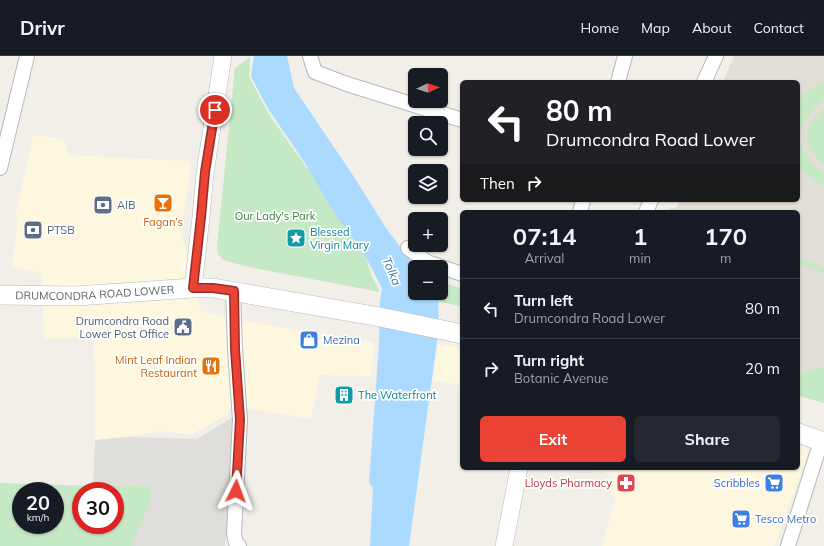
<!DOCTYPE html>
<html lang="en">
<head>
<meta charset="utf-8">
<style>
	body { margin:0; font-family:Mulish,sans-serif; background:#242831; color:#f1f3f6; height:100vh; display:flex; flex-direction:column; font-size:15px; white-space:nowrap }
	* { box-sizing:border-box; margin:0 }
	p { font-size:13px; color:#9ea1a6 }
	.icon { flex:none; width:22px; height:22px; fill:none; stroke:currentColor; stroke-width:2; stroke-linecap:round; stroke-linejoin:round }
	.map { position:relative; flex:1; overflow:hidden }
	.side { position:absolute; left:460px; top:154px; width:340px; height:260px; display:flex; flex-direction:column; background:#171b24; border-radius:6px; box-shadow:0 1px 3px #0004 }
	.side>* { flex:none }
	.banner { position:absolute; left:460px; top:24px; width:340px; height:122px; border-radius:6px; box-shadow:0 1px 3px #0004; background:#202124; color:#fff; overflow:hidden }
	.needle { width:26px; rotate:87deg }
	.tools { position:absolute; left:408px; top:12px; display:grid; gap:8px }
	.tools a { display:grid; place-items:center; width:40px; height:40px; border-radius:6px; background:#171b24; box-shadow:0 1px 3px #0004; font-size:20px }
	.speed { position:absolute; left:12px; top:426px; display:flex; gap:8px; font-size:20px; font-weight:700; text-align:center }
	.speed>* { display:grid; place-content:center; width:52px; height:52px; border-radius:50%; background:#171b24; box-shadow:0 1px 3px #0004; line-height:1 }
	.speed small { font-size:10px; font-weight:400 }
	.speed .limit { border:6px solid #d22; background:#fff; color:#111 }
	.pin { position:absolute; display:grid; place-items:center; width:34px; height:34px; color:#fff; margin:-17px; border:2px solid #fff; border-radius:50%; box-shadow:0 1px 4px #0007 }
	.me { position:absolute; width:44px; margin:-22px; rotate:3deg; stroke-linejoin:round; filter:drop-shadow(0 0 3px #0008) }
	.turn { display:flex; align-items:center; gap:14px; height:84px; padding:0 20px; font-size:18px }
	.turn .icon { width:52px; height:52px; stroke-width:2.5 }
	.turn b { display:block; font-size:28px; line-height:34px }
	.then { display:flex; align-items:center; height:38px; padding:0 20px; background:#0003; gap:8px; font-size:15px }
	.eta { display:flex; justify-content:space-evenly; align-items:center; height:68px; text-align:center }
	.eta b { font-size:24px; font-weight:700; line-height:28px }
	.button { display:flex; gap:8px; margin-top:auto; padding:8px 20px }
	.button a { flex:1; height:46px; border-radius:6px; background:#ea4335; color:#fff; font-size:16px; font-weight:700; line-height:46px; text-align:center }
	.button a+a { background:#242831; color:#f1f3f6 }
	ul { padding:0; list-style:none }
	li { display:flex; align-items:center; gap:12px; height:60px; padding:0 20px; border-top:1px solid #363941 }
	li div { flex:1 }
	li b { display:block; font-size:15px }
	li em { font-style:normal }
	header { display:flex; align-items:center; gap:24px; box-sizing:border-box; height:56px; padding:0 20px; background:#171b24; border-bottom:1px solid #363941 }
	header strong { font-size:19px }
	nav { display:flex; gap:22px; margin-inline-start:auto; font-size:14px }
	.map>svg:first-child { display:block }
</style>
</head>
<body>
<header>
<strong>Drivr</strong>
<nav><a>Home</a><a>Map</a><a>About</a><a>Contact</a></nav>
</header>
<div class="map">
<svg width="824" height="490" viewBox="0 0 824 490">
	<rect width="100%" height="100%" fill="#f1efe8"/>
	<g fill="#fef7e0">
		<path d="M33,80H42L62,83L67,90V99L188,105L191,109L181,176L201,255L243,265L374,286L371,320L320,319L311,363L232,350L226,359L192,378L157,375L126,381L95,384L94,281L44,283L42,217L12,211L18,163L15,162Z"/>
		<path d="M438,288L462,292V330L433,324Z"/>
		<path d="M798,389L809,393L775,490H602L615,443L610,434L614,419L585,412H798Z"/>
	</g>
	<path fill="#e0deda" d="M233,361L230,446L225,490H129L150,428L93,430L95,384L126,381L197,383Z"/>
	<path fill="#e1ded6" d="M734,0H824V347L798,339V156H666L671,152L676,153L679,144H798V26H723Z"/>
	<g fill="#c5e8c5" fill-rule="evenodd">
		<path d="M250,1L249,20L259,40L268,57L304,108L342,154L361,186L372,221L380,236L249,211L223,204L218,198L217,191L235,12Z"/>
		<path d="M824,26V43L812,55L803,68L798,80V45C804,36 814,31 824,26Z"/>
		<path d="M824,52V110C802,85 801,77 824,52Z"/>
		<path d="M798,86L800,87C804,98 814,111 824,118V131L798,112Z"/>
		<path d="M798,200L824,212V217L798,208Z"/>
		<path d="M441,226L462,233V251L438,245V241L434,237H441Z"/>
		<path d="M824,311V347L798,339V318Z"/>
		<path d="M0,427L93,430L150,428L151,443L132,490H0ZM21,435H55V469H21ZM81,435H115V469H81Z"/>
	</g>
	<path fill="#aadaff" d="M254,0H287L294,32L354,121L386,172L415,211V237H434L438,241L439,271L409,490H370L373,432L369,427L379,288L380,244L382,232L361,192L336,160L305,107L271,57L260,38L251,20Z"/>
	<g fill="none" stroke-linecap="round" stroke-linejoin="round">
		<g stroke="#b5b8bc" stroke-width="16">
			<g id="minor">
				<path d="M310,0L315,16L347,28L462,64"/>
				<path d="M618,26L625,0"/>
				<path d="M704,26L716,0"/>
				<path d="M0,112L27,0"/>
				<path d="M580,156L583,144"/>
				<path d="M646,156L651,144"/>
				<path d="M408,192L427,206L462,218"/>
				<path d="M233,235L235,293L240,364L234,478L236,487L239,490"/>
				<path d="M788,490L821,385"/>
			</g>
		</g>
		<g stroke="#b5b8bc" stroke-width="18">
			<g id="tertiary">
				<path d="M193,232L201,161L205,117L223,0"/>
				<path d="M504,490L519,412"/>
			</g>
		</g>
		<g stroke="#b6babf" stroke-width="20">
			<g id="secondary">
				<path id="s1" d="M0,239L76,240L193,232H213L380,261L462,278"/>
				<path d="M798,377L824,386"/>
			</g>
		</g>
		<use href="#minor" stroke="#fff" stroke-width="14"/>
		<use href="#tertiary" stroke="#fff" stroke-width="17"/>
		<use href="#secondary" stroke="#fff" stroke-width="19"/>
	</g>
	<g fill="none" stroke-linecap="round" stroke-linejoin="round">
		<g stroke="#982c22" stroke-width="10">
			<path id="route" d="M215,54L205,116L201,161L193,232H213L234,235L235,293L240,364L236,435"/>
		</g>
		<use href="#route" stroke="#ea4335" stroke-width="7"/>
	</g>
	<defs>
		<g id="bar-square" transform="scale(1)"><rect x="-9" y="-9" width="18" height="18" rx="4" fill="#e8710a" stroke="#fff"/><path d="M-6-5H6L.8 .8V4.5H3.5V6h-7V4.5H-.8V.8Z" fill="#fff"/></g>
		<g id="bank-square" transform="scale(1)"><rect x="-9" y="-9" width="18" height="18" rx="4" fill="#5c6f8a" stroke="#fff"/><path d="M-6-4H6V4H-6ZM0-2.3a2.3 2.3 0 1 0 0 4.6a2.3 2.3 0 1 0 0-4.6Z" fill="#fff"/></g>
		<g id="sight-square" transform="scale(1)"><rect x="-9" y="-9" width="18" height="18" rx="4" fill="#0f9aa8" stroke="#fff"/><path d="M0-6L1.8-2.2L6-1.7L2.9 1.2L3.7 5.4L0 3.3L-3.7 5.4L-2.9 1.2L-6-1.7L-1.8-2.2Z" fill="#fff"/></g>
		<g id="civic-square" transform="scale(1)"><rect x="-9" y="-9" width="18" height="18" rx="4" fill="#5c6f8a" stroke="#fff"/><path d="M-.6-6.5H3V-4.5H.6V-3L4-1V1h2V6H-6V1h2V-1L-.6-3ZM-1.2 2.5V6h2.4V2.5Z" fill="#fff"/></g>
		<g id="shop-square" transform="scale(1)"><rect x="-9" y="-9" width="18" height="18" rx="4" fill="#3f7fe0" stroke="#fff"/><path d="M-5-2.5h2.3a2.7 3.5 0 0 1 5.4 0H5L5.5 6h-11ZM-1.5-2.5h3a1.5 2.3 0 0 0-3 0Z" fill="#fff"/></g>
		<g id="restaurant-square" transform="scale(1)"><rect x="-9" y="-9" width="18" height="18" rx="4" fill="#e8710a" stroke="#fff"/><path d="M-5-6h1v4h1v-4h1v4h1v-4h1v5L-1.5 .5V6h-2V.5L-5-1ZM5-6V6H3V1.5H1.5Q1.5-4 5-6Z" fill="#fff"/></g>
		<g id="building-square" transform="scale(1)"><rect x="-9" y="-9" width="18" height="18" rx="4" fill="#0f9aa8" stroke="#fff"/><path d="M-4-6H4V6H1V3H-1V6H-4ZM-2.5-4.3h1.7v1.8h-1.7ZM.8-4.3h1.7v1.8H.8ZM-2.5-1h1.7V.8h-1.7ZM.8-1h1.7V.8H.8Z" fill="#fff"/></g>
		<g id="pharmacy-square" transform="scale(1)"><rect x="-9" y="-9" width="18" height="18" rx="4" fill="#e0444e" stroke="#fff"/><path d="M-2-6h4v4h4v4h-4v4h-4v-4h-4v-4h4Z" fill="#fff"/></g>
		<g id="supermarket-square" transform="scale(1)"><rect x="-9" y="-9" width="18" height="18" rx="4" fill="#3f7fe0" stroke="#fff"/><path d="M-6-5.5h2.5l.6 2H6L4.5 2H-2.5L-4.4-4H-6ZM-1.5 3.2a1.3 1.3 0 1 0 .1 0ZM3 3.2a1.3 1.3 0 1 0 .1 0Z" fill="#fff"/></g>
	</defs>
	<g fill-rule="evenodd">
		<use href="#bar-square" x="163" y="147"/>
		<use href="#bank-square" x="103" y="149"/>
		<use href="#bank-square" x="33" y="174"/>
		<use href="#sight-square" x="296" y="182"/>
		<use href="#civic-square" x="183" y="271"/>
		<use href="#shop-square" x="309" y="284"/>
		<use href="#restaurant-square" x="211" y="310"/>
		<use href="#building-square" x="344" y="339"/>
		<use href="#pharmacy-square" x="626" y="427"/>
		<use href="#supermarket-square" x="774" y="427"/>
		<use href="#supermarket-square" x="741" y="463"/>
	</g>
	<g text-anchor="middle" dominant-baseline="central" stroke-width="3.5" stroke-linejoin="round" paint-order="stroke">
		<g font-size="11" fill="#4e5e75" stroke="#fff" text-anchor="start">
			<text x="117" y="149">AIB</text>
			<text x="47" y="174">PTSB</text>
			<text x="169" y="265" text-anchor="end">Drumcondra Road<tspan x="169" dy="13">Lower Post Office</tspan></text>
		</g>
		<g font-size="11" fill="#348238" stroke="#fff">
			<text x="275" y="160">Our Lady's Park</text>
		</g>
		<g font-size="11" fill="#c56008" stroke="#fff">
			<text x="163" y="166">Fagan’s</text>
			<text x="197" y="304" text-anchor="end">Mint Leaf Indian<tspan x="197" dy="13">Restaurant</tspan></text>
		</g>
		<g font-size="11" fill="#0d838f" stroke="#fff" text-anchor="start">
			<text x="310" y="176">Blessed<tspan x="310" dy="13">Virgin Mary</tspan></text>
			<text x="358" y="339">The Waterfront</text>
		</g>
		<g font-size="11" fill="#5f6368" stroke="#fff">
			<text stroke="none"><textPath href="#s1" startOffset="95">DRUMCONDRA ROAD LOWER</textPath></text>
		</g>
		<g font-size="11" fill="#366cbe" stroke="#fff" text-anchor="start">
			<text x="323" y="284">Mezina</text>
			<text x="760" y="427" text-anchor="end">Scribbles</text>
			<text x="755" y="463">Tesco Metro</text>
		</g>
		<g font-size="11" fill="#be3a42" stroke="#fff" text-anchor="end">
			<text x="612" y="427">Lloyds Pharmacy</text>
		</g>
		<g font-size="12" font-style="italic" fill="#4174aa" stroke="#fff">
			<text transform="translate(392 215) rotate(67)">Tolka</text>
		</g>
	</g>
</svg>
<div class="tools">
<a><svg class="needle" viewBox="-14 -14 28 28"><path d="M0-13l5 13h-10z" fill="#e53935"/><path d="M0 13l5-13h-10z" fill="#9ea1a6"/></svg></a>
<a><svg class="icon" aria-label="search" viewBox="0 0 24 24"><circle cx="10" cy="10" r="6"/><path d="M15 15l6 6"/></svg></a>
<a><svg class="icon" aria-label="layers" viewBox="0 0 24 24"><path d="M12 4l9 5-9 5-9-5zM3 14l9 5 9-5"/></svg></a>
<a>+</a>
<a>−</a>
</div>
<div class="speed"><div>20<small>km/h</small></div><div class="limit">30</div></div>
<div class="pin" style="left:215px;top:54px;background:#d93025"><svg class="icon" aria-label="arrive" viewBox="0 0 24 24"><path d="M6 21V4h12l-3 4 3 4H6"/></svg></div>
<svg class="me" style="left:236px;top:435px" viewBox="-20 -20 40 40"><path d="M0-17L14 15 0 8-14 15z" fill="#ea4335" stroke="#fff" stroke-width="4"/></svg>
<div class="banner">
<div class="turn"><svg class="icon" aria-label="left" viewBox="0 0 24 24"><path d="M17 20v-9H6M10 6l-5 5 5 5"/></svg><div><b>80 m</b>Drumcondra Road Lower</div></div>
<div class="then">Then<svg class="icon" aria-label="right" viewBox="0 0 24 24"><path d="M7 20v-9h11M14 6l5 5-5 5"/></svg></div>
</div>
<section class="side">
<div class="eta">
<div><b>07:14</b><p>Arrival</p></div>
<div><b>1</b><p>min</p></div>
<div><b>170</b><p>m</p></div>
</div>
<ul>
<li><svg class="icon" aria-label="left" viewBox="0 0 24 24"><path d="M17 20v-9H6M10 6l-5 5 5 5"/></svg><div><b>Turn left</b><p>Drumcondra Road Lower</p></div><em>80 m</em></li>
<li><svg class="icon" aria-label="right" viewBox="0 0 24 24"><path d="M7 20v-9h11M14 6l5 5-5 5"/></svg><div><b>Turn right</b><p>Botanic Avenue</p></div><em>20 m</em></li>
</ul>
<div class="button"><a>Exit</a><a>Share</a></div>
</section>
</div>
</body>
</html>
